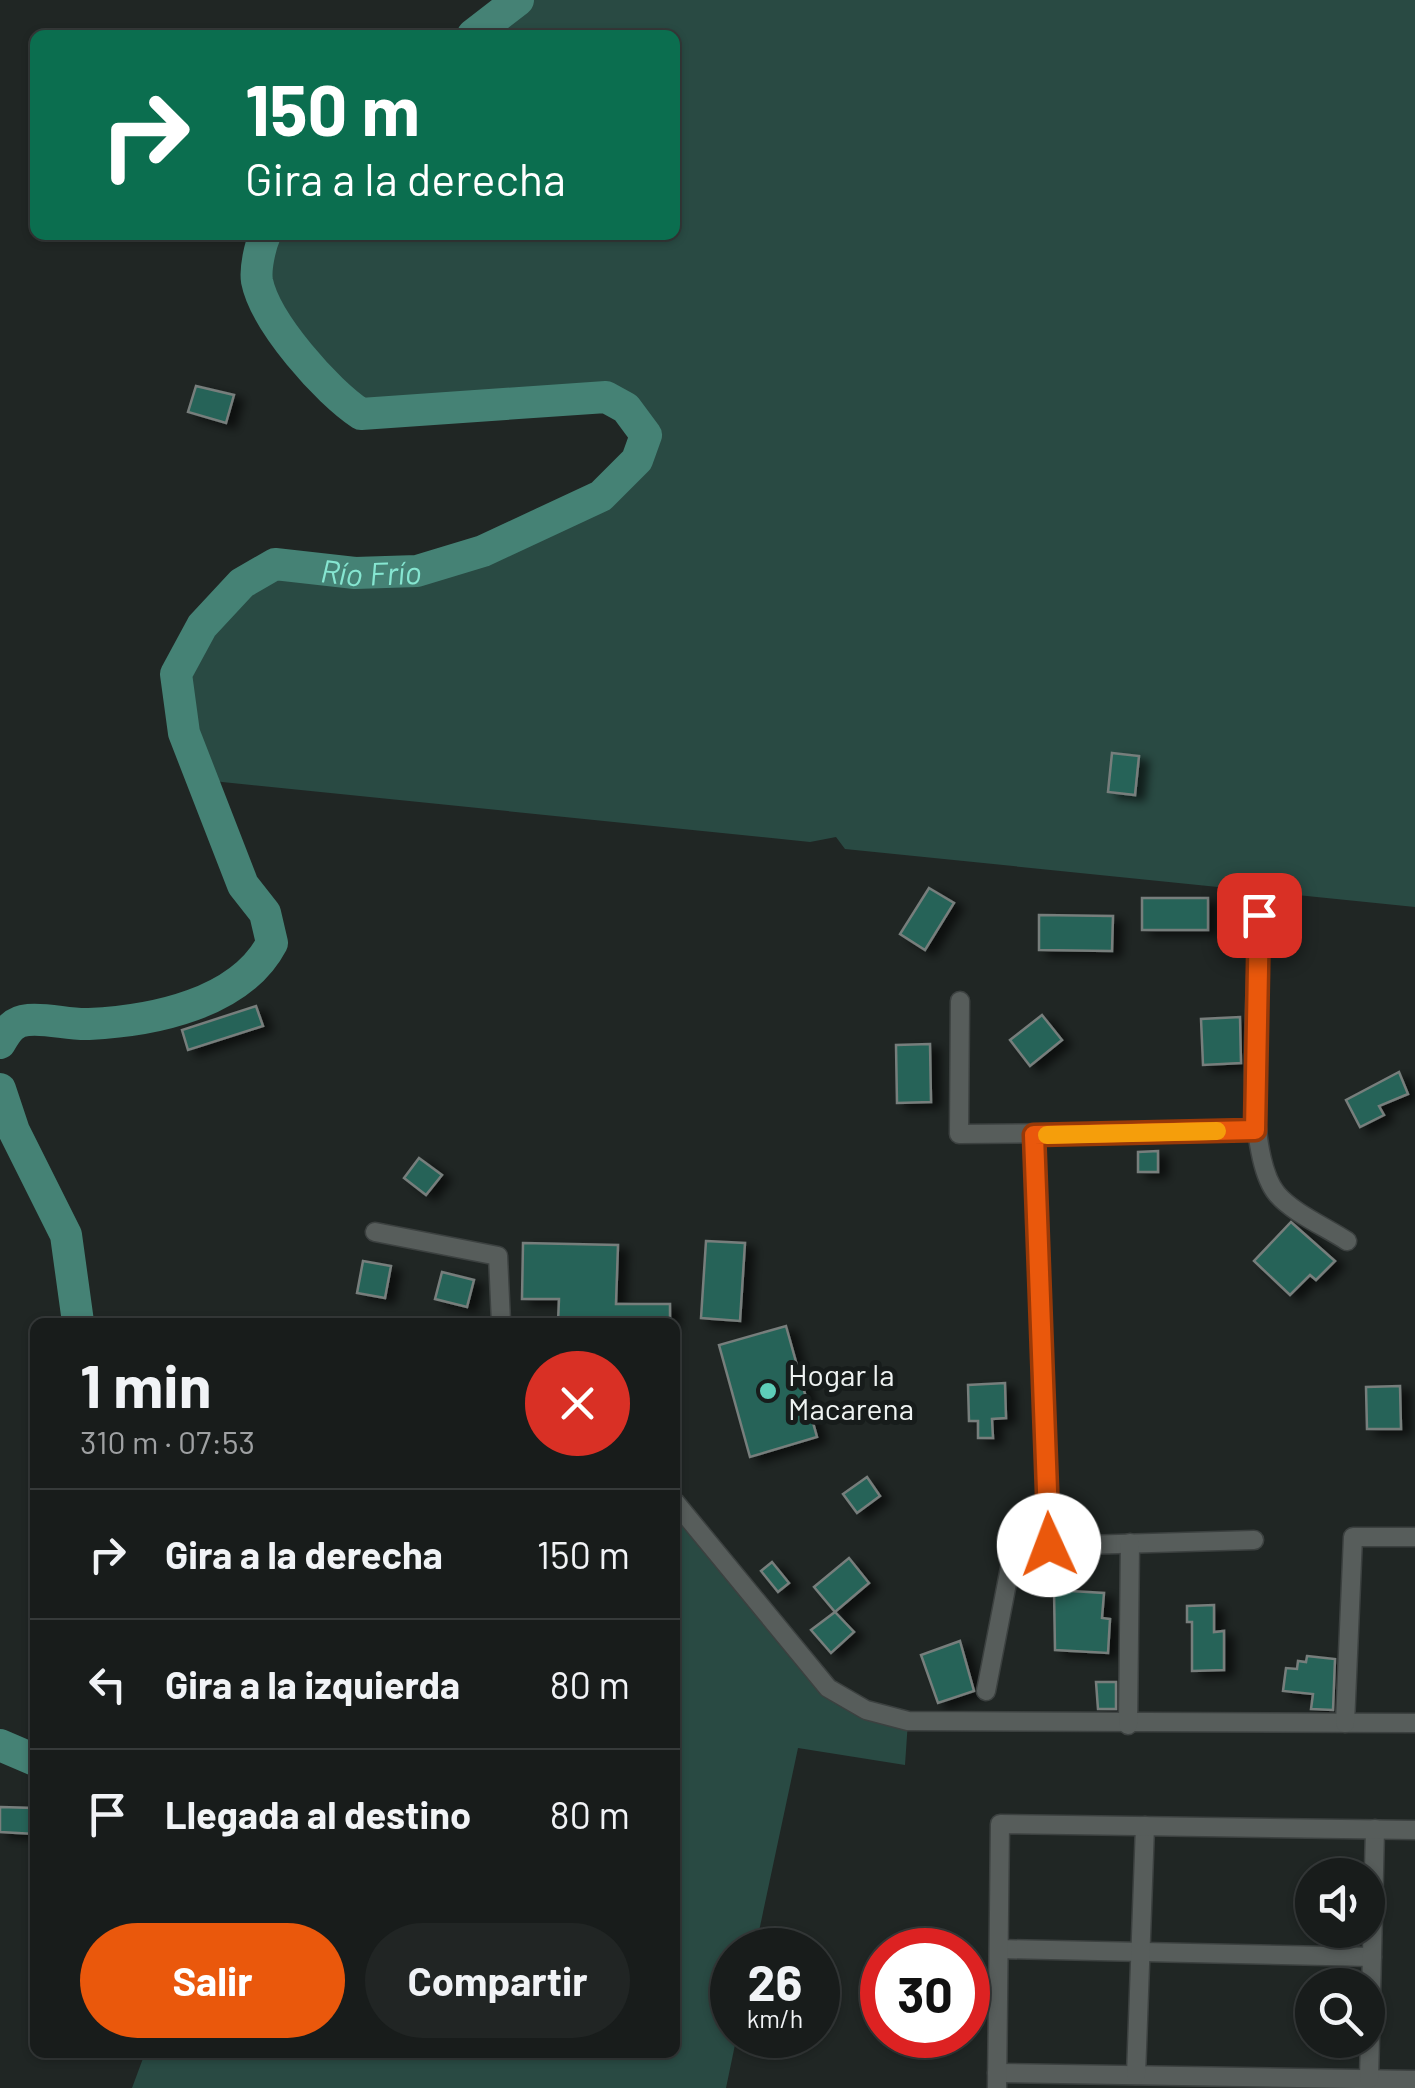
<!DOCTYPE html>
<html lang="es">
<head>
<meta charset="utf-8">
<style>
	body { margin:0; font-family:Barlow,sans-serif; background:#212524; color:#f1f3f6; height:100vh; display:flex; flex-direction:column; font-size:38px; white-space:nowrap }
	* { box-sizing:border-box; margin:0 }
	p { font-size:32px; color:#9fa1a3 }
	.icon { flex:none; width:55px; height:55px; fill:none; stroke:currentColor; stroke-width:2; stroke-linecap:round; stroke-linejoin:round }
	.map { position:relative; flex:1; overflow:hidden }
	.panel { position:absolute; left:30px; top:1318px; width:650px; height:740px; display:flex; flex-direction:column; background:#181c1b; border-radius:15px; box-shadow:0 2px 8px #0004,0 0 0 2px #363a3a }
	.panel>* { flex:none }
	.guide { position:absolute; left:30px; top:30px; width:650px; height:210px; border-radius:15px; box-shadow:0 2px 8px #0004,0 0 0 2px #363a3a; background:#0b6e4f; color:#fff; overflow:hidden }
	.controls { position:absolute; left:1295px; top:1858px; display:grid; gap:20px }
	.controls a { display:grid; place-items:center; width:90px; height:90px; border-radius:50%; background:#181c1b; box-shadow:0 2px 8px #0004,0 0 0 2px #363a3a; font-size:50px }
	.speed { position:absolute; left:710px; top:1928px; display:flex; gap:20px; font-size:50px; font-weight:700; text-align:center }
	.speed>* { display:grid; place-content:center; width:130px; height:130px; border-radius:50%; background:#181c1b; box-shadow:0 2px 8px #0004,0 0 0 2px #363a3a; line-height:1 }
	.speed small { font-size:25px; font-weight:400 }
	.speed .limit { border:15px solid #d22; background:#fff; color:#111 }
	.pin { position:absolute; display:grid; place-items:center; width:85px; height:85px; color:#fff; margin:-42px; border-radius:20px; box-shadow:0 5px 15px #0006 }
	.me { position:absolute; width:110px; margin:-55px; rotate:358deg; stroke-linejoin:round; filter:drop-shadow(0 0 8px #0008) }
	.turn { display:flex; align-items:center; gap:35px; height:210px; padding:0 50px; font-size:45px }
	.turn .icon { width:130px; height:130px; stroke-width:2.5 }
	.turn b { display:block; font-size:70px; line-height:85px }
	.round { display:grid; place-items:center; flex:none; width:105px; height:105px; border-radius:52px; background:#212524 }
	.summary { display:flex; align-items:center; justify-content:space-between; height:170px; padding:0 50px }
	h1 { font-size:60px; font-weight:700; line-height:75px }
	.button { display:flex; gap:20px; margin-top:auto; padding:20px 50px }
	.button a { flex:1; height:115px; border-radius:60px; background:#ea580c; color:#fff; font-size:40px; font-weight:700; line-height:115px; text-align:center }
	.button a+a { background:#212524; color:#f1f3f6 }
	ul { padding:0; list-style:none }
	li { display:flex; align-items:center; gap:30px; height:130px; padding:0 50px; border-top:2px solid #363a3a }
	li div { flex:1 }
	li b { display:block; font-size:38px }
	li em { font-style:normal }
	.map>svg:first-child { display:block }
</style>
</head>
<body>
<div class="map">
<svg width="1415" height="2088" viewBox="0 0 1415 2088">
	<defs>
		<filter id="shadow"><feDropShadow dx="9" dy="5" stdDeviation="5" flood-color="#0009"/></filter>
	</defs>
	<rect width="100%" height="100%" fill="#202624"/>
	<g fill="#294a43">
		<path d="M518,0H1415V907L845,849L836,837L810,842L203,780L184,733L176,674L203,626L242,583L275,564L354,573L417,571L483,550L601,496L637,460L646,435L626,408L606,397L361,414C313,383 281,333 257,280L265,235H675V35H473Z"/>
		<path d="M675,1502L828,1688L908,1721L905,1765L798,1748L755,1950H732V2035H737L726,2088H132L145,2053L675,2052Z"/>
	</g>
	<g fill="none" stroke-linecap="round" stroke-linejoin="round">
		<g stroke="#458275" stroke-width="32">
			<path d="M473,35L518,0"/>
			<path id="s1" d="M0,1043C7,1031 13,1021 28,1020C48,1018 69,1025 89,1024C152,1021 240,1004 272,943L265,913L243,885L184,733L176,674L202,626L242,583L275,564L355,573L417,571L483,551L601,496L637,460L646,435L626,408L606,397L361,414C327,392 265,322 257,281C255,269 260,246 265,235"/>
			<path d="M0,1089L14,1131L66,1235L78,1322"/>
			<path d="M0,1745L35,1760"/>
		</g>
	</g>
	<g fill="#266458" stroke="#777e7c" stroke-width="2.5" filter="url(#shadow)">
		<path d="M196,386L234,395L226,423L188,412Z"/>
		<path d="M1112,753L1139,756L1135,795L1108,792Z"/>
		<path d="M929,888L954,903L925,950L900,934Z"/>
		<rect x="1142" y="898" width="66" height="32"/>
		<path d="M1039,915L1113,916L1112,951L1039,950Z"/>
		<path d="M256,1006L263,1026L188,1050L182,1030Z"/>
		<path d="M1042,1015L1062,1040L1030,1066L1010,1040Z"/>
		<path d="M1240,1017L1241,1063L1203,1065L1201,1019Z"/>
		<path d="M930,1044L931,1102L897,1103L896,1045Z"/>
		<path d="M1399,1072L1408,1094L1379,1106L1384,1115L1360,1127L1346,1100Z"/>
		<path d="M1158,1151V1172H1138V1152Z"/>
		<path d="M419,1158L442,1175L426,1195L404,1178Z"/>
		<path d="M1291,1222L1335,1261L1316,1280L1310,1275L1290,1295L1254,1261Z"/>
		<path d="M706,1241L745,1243L740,1321L701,1318Z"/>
		<path d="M523,1243L618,1245L616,1304H670V1322H558L559,1299H522Z"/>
		<path d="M363,1261L391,1266L385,1298L357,1293Z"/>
		<path d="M442,1272L474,1280L467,1307L435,1299Z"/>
		<path d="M786,1326L817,1437L750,1457L719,1345Z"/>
		<path d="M1005,1383L1006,1418L992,1419L993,1438H978V1421H969L968,1385Z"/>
		<path d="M1400,1386L1401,1429H1367L1366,1387Z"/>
		<path d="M867,1477L880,1496L857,1513L843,1494Z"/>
		<path d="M849,1558L869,1583L835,1612L814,1587Z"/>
		<path d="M772,1562L789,1583L778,1592L761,1571Z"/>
		<path d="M1054,1590L1104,1593L1102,1618L1110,1619L1108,1653L1055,1650Z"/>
		<path d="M1214,1605V1632L1224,1631V1670L1192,1671V1622H1187V1606Z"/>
		<path d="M835,1612L854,1632L831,1653L811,1630Z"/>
		<path d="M960,1641L974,1691L938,1703L921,1655Z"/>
		<path d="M1307,1656L1335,1659L1333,1710L1311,1709L1313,1694L1283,1691L1286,1668L1297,1669L1298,1661L1306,1662Z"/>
		<path d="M1096,1682H1116V1709H1098Z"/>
		<path d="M0,1807L35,1808V1834L0,1832Z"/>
	</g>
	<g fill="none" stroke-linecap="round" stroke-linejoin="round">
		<g stroke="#3c4140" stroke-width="21">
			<g id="minor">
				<path d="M1259,915C1258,977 1240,1150 1277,1194C1293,1213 1326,1227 1347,1241"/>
				<path d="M960,1001L959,1134L1255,1131"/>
				<path d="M1034,1135L1049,1545"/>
				<path d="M375,1232L498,1256L501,1322"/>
				<path d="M675,1502L828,1688L866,1710L908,1721L1415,1723"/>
				<path d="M986,1691L1014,1547L1254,1540"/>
				<path d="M1345,1723L1353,1537H1415"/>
				<path d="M1128,1725L1130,1543"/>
				<path d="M999,1949L1372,1957"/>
				<path d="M997,2073L1415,2080"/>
				<path d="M1136,2075L1145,1826"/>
				<path d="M1369,2079L1375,1829"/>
				<path d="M997,2088L1000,1824L1415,1830"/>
			</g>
		</g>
		<use href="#minor" stroke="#575d5b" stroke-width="18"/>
	</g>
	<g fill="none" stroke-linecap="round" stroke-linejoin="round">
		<g stroke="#983908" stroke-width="25">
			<path id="route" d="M1049,1545L1034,1135L1255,1130L1259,915"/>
		</g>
		<use href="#route" stroke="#ea580c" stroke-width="18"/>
		<path stroke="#f59e0b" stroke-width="18" d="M1047,1135L1217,1131"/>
	</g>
	<circle fill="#5eceb8" stroke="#171c1b" stroke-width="4" cx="768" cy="1391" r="10"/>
	<g text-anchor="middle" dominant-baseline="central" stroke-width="10" stroke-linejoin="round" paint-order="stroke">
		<g font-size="30" fill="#eff3f2" stroke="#171c1b" text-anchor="start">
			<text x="788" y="1374">Hogar la<tspan x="788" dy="34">Macarena</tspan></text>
		</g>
		<g font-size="32" font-style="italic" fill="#86e6d1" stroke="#171c1b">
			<text stroke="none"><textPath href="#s1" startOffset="845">Río Frío</textPath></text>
		</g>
	</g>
</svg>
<div class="controls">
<a><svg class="icon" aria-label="sound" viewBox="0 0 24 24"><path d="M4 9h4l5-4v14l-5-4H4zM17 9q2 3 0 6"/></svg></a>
<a><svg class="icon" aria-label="search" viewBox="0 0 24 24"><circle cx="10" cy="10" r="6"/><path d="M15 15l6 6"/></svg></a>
</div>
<div class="speed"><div>26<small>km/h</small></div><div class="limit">30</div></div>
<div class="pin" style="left:1259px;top:915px;background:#d93025"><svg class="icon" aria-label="arrive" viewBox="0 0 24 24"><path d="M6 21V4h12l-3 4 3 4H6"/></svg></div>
<svg class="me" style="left:1049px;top:1545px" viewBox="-20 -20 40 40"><circle r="19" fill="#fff"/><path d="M0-13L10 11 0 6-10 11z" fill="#ea580c"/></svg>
<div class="guide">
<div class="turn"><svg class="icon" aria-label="right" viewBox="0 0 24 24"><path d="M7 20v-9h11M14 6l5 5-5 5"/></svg><div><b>150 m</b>Gira a la derecha</div></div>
</div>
<section class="panel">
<div class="summary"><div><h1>1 min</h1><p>310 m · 07:53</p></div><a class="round" style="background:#d93025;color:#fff"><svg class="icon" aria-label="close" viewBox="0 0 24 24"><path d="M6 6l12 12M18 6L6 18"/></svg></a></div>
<ul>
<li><svg class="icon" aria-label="right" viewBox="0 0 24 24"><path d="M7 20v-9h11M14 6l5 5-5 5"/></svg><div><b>Gira a la derecha</b></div><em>150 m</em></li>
<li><svg class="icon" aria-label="left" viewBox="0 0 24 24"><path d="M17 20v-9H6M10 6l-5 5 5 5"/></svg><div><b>Gira a la izquierda</b></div><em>80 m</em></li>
<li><svg class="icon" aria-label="arrive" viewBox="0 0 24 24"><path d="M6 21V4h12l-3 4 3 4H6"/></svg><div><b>Llegada al destino</b></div><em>80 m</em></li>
</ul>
<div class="button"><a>Salir</a><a>Compartir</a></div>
</section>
</div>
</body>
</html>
